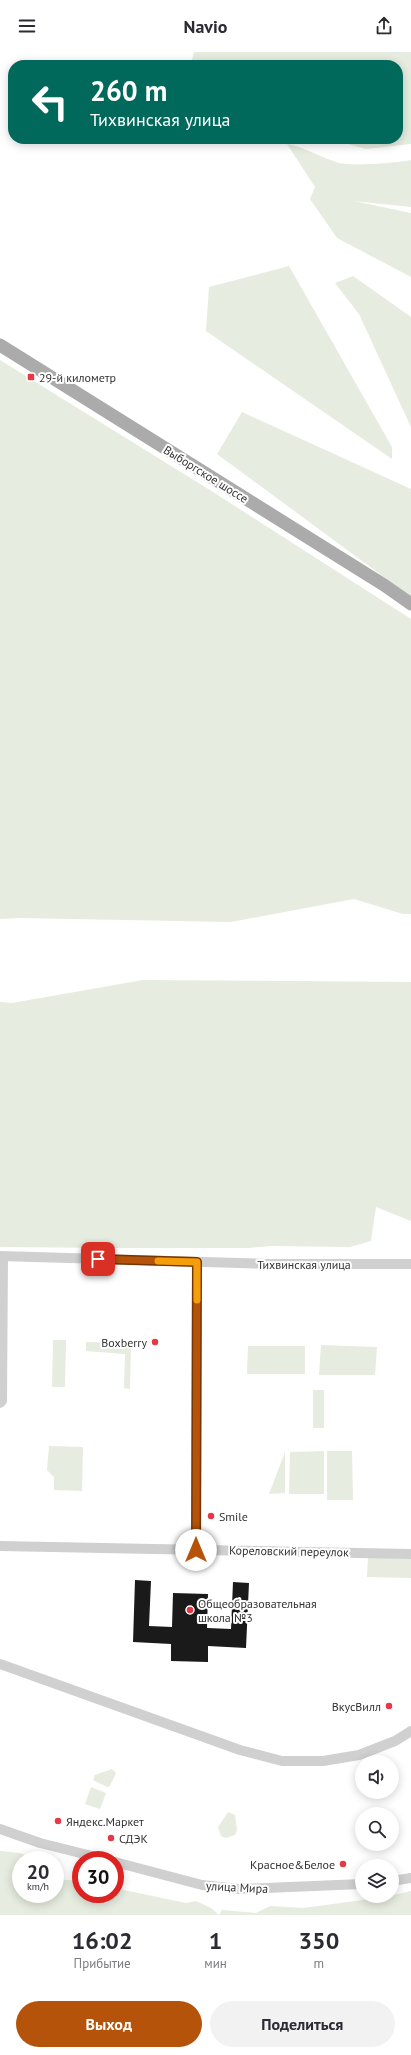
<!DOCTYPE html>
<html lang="ru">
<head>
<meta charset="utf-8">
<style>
	body { margin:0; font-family:"PT Sans",sans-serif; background:#f2f2f3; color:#2b2b33; height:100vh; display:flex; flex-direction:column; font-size:15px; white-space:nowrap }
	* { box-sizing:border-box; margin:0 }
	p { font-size:13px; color:#7c7c81 }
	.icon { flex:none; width:22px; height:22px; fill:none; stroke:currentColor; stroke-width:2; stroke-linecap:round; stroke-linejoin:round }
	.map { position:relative; height:1863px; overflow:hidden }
	.panel { display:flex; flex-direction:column; background:#fff; flex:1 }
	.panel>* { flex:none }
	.banner { position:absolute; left:8px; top:8px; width:395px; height:84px; border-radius:16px; box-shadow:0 2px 10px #0003; background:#00695c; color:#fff; overflow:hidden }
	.buttons { position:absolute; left:355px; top:1703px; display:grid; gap:8px }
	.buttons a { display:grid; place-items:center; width:44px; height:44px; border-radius:50%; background:#fff; box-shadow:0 2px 10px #0003; font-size:20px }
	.speed { position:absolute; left:12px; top:1799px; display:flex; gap:8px; font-size:20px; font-weight:700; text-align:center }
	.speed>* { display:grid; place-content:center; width:52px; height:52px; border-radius:50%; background:#fff; box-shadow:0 2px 10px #0003; line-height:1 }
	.speed small { font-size:10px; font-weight:400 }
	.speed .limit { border:6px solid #d22; background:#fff; color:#111 }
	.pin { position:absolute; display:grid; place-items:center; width:34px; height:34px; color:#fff; margin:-17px; border-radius:8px; box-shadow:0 2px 6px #0006 }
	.me { position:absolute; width:44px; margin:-22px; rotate:0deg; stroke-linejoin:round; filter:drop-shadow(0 0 3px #0008) }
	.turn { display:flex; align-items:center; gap:14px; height:84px; padding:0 16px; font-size:18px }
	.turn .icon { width:52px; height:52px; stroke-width:2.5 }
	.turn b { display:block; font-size:28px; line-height:34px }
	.eta { display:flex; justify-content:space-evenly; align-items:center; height:68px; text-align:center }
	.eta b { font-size:24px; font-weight:600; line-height:28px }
	.cta { display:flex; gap:8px; margin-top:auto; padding:8px 16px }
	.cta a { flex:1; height:46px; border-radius:24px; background:#b45309; color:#fff; font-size:16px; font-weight:600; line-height:46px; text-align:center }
	.cta a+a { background:#f2f2f3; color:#2b2b33 }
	header { display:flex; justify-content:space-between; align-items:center; height:52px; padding:0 16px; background:#fff; font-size:18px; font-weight:600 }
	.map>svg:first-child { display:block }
</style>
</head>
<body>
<header><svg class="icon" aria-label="menu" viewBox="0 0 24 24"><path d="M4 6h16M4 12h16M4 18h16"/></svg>Navio<svg class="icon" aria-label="share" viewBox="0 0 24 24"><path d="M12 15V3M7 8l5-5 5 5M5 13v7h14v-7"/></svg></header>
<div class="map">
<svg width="411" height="1863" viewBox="0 0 411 1863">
	<rect width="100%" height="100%" fill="#fff"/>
	<g fill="#e6ecdf">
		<path d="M194,0H411V92L366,97L330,87H398V13H198L192,8Z"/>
		<path d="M287,92C305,95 321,106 339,111C352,114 398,111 411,108V155L354,149L411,161V225L337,186L310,147L315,135Z"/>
		<path d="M289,214L392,395V407L206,279L209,235Z"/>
		<path d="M353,224L411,265V375L359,262L335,231Z"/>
		<path d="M0,308L213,440L411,567V862H403L354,847L231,870L19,866L0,867Z"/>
		<path d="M242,360L411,437V545L217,402Z"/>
		<path d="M143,928L411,930V1169L376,1155L371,1189L350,1195L271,1194L249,1196H121L0,1195V950L12,951Z"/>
		<path d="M53,1288H66L65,1335H52Z"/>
		<path d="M86,1290L131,1291L130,1337L124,1336L125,1302L86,1299Z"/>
		<path d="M321,1293L377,1295L375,1323H319Z"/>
		<path d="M248,1294H305V1322H247Z"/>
		<rect x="313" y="1338" width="11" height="38"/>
		<path d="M49,1394L83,1395L82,1439L54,1438V1425L47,1418Z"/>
		<path d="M324,1399V1442H289L290,1400Z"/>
		<path d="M327,1399H352L353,1448H327Z"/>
		<path d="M285,1400V1441L269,1442Z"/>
		<path d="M368,1505L411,1507V1526L367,1525Z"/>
		<path d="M112,1717L116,1721L110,1734L107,1735L93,1728L95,1723Z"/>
		<path d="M91,1735L106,1741L100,1757L85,1752Z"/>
		<path d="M228,1760L235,1763L237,1778L235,1783L226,1786L221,1784L218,1775Z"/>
		<path d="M0,1799L20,1801L39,1808H21V1842H55V1827L81,1829V1842H115V1839L119,1837L186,1851L196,1849L211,1856L219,1863H0Z"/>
		<path d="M411,1839V1863H219L222,1858L256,1861L270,1854L303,1856L385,1845Z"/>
	</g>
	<path fill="#1a1a1a" d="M135,1528L151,1529L149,1574L172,1575L173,1541L208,1542L207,1576L231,1577L233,1530L249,1531L246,1596L208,1594V1610L171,1609V1592L133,1590Z"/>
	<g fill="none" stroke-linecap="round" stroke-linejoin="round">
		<g stroke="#d0d0d0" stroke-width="10">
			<path d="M0,1204L269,1212H411"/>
			<path d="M0,1351L2,1349L3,1205"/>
			<path d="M0,1494L411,1502"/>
			<path d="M196,1498L197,1210"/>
			<path d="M0,1612L240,1698L282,1709H323L359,1703L395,1689L411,1679"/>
			<path d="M0,1777L40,1791L108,1808"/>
			<path d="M115,1810L202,1833L239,1837L362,1832"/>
			<path d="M392,1829L411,1826"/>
		</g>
		<path stroke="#ababab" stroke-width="13" d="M0,293L384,533L411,552"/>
	</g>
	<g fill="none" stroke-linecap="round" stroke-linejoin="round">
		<g stroke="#753606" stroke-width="10">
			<path id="route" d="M98,1207L197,1210L196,1498"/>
		</g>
		<use href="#route" stroke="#b45309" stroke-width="7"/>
		<path stroke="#f59e0b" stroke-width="7" d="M158,1209L197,1210V1248"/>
	</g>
	<g fill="#e63946" stroke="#fff" stroke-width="1.5">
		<rect x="27" y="321" width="8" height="8" rx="2"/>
		<circle cx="155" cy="1290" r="4"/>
		<circle cx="211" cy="1464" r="4"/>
		<circle cx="190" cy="1558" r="4"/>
		<circle cx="389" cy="1654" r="4"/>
		<circle cx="58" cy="1769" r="4"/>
		<circle cx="111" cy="1786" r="4"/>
		<circle cx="343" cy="1812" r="4"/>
	</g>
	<g text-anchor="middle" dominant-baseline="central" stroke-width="4" stroke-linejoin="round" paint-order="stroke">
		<g font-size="12" fill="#333" stroke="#fff" text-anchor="start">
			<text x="39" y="325">29-й километр</text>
			<text x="147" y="1290" text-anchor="end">Boxberry</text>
			<text x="219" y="1464">Smile</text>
			<text x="198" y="1551">Общеобразовательная<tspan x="198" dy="14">школа №3</tspan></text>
			<text x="381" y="1654" text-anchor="end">ВкусВилл</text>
			<text x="66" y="1769">Яндекс.Маркет</text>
			<text x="119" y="1786">СДЭК</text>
			<text x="335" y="1812" text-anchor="end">Красное&amp;Белое</text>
		</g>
		<g font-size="12" fill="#333" stroke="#fff">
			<text transform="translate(206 422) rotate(32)">Выборгское шоссе</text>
			<text x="304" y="1212">Тихвинская улица</text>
			<text transform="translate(289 1499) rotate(1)">Кореловский переулок</text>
			<text transform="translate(237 1835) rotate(3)">улица Мира</text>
		</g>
	</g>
</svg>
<div class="buttons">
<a><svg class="icon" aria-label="sound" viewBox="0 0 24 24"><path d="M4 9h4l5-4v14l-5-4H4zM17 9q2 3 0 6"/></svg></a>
<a><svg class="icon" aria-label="search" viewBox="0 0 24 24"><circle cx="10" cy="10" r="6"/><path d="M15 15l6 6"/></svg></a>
<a><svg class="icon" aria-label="layers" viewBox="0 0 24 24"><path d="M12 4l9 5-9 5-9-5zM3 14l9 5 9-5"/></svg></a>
</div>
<div class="speed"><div>20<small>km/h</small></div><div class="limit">30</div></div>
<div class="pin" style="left:98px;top:1207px;background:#d93025"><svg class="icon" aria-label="arrive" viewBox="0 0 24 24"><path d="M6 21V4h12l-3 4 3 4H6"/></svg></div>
<svg class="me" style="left:196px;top:1498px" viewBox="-20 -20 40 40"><circle r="19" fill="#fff"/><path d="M0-13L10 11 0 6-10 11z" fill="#b45309"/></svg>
<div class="banner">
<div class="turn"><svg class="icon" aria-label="left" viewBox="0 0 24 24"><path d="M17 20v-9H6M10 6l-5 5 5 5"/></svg><div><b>260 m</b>Тихвинская улица</div></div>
</div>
</div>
<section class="panel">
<div class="eta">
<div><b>16:02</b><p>Прибытие</p></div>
<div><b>1</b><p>мин</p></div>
<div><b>350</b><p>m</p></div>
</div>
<div class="cta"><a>Выход</a><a>Поделиться</a></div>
</section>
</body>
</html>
